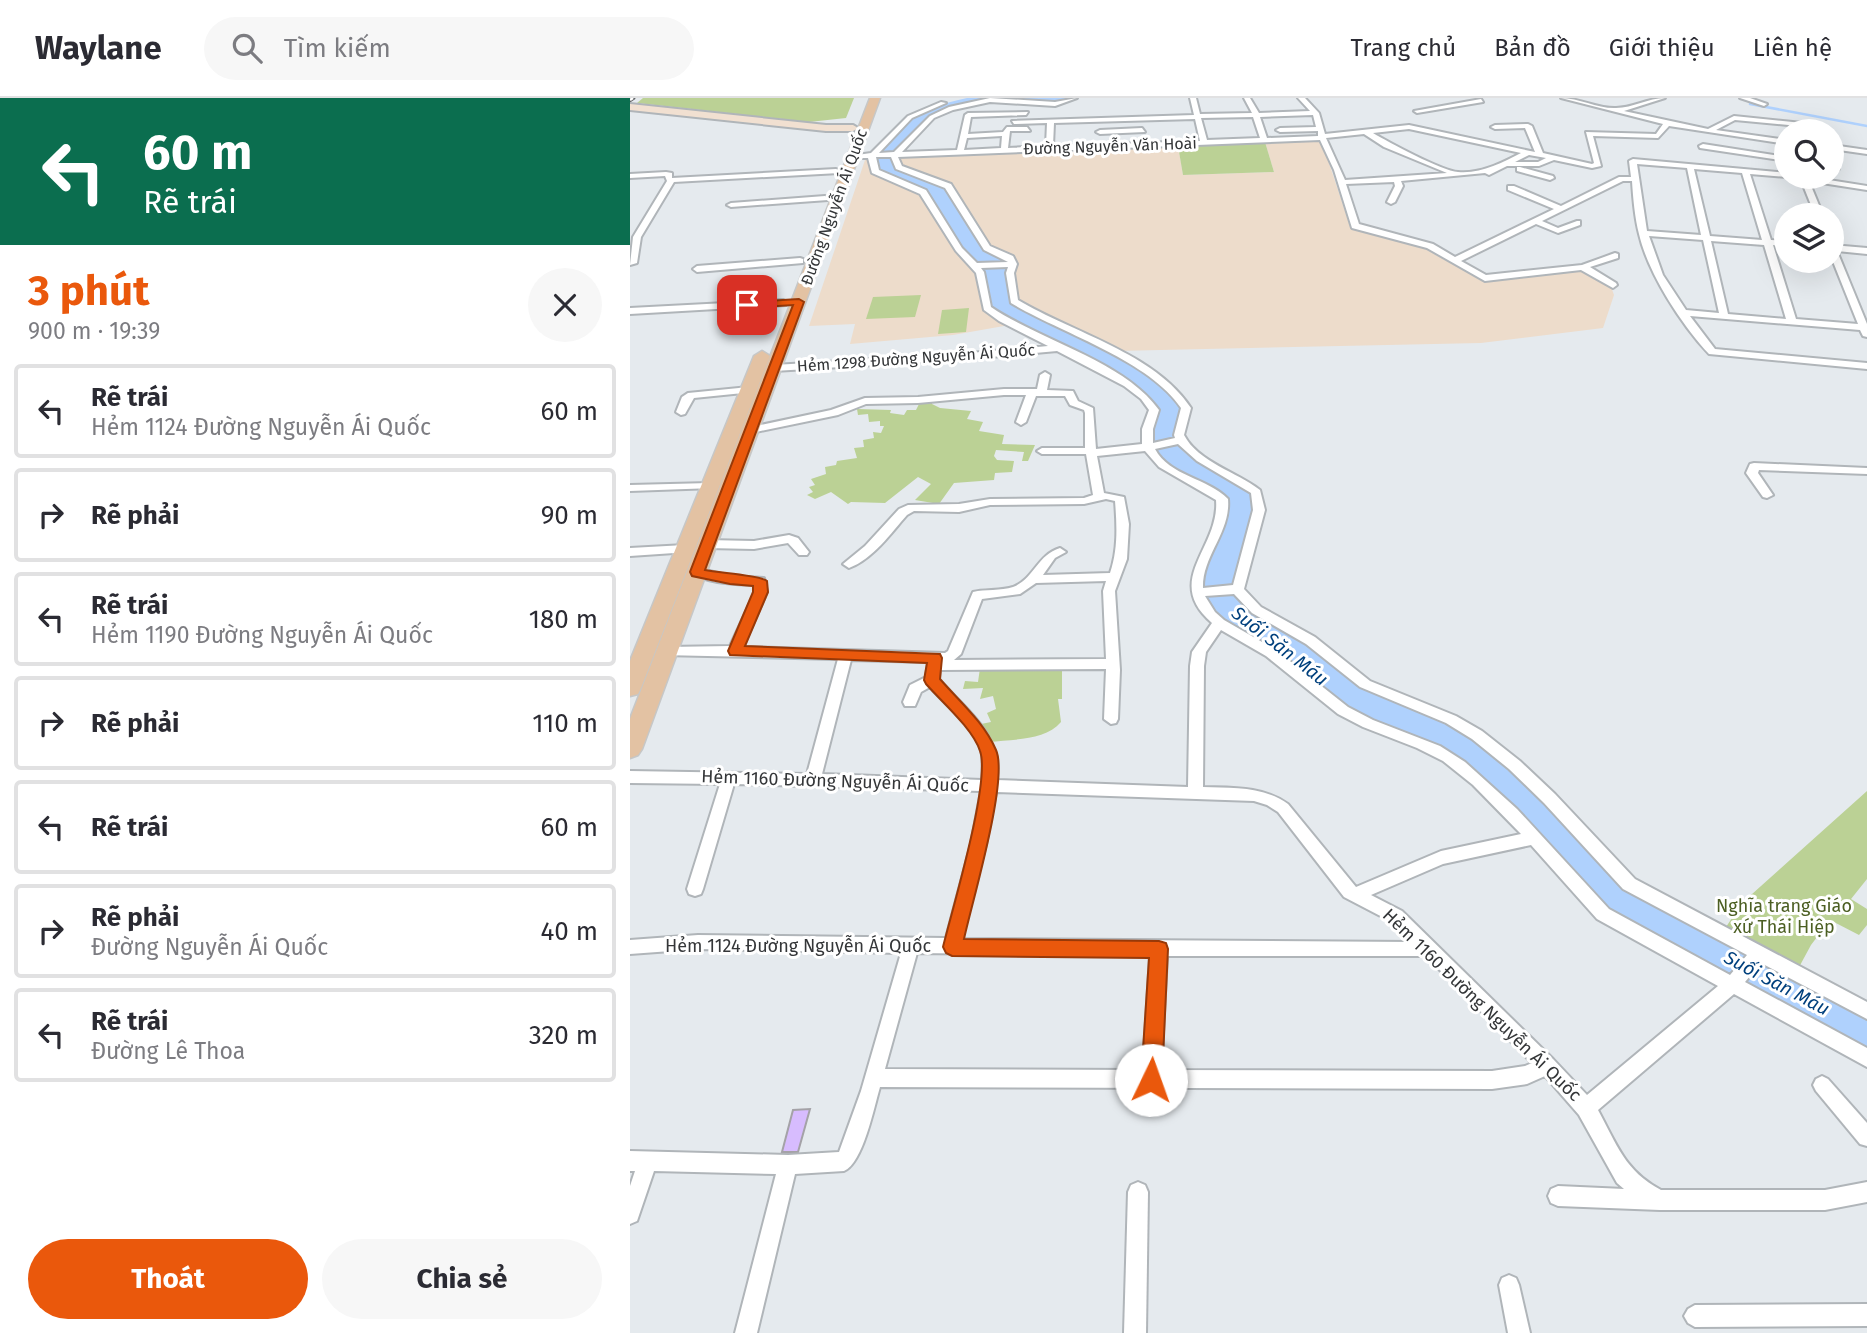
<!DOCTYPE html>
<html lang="vi">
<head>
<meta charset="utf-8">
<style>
	body { margin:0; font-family:"Fira Sans",sans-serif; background:#f7f7f7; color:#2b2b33; height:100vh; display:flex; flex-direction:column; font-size:26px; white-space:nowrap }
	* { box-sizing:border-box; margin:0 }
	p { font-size:23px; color:#7c7c81 }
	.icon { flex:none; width:38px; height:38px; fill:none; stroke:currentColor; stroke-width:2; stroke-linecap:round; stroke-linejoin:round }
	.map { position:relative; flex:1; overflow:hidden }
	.side { display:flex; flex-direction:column; background:#fff; width:630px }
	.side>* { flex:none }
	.guide { background:#0b6e4f; color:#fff; overflow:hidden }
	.buttons { position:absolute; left:1144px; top:21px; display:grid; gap:14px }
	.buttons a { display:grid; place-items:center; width:70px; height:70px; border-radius:50%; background:#fff; box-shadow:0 7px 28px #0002; font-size:35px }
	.pin { position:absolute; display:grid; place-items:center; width:60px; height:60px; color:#fff; margin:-30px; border-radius:14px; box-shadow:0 4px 10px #0006 }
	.me { position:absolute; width:77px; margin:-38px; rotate:3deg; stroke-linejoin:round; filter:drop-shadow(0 0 5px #0008) }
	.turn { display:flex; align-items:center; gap:24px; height:147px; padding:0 28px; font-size:32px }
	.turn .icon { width:91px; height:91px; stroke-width:2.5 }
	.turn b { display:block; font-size:49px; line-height:60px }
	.round { display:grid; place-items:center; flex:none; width:74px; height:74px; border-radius:37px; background:#f7f7f7 }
	.summary { display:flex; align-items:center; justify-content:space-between; height:119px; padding:0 28px }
	h1 { font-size:42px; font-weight:700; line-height:52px; color:#ea580c }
	.primary-button { display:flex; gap:14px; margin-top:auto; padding:14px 28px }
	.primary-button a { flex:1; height:80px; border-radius:42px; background:#ea580c; color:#fff; font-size:28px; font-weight:700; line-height:80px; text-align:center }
	.primary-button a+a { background:#f7f7f7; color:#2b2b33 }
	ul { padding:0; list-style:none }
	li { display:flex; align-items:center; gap:21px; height:94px; margin:0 14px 10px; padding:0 14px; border:4px solid #e1e1e2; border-radius:7px }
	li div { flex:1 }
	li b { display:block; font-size:26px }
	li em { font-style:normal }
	header { display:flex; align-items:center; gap:42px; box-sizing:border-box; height:98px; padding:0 35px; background:#fff; border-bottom:2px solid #e1e1e2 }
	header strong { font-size:33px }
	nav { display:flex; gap:38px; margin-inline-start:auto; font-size:24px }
	.search { width:490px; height:63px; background:#f7f7f7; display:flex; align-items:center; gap:18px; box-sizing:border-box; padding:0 24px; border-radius:38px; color:#7c7c81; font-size:26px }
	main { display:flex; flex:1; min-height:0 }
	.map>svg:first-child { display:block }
</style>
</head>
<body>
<header>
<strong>Waylane</strong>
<div class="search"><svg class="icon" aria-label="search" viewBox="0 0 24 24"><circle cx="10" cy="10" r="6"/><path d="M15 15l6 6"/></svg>Tìm kiếm</div>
<nav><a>Trang chủ</a><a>Bản đồ</a><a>Giới thiệu</a><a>Liên hệ</a></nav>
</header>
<main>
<section class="side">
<div class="guide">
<div class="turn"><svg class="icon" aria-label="left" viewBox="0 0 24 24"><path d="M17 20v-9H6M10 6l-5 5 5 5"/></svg><div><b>60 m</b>Rẽ trái</div></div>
</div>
<div class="summary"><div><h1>3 phút</h1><p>900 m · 19:39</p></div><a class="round"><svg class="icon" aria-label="close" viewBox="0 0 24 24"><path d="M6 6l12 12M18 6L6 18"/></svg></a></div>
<ul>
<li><svg class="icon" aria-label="left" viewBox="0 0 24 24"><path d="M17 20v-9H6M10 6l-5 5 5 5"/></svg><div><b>Rẽ trái</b><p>Hẻm 1124 Đường Nguyễn Ái Quốc</p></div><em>60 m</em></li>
<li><svg class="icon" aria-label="right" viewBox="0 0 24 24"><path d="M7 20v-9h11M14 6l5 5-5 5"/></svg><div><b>Rẽ phải</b></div><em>90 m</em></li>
<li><svg class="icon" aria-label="left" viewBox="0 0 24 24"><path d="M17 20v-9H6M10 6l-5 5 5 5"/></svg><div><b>Rẽ trái</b><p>Hẻm 1190 Đường Nguyễn Ái Quốc</p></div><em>180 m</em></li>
<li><svg class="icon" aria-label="right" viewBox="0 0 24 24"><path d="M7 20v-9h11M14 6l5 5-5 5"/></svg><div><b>Rẽ phải</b></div><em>110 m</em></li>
<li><svg class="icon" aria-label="left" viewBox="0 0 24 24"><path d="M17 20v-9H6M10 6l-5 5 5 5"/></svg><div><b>Rẽ trái</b></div><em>60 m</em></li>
<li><svg class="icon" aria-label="right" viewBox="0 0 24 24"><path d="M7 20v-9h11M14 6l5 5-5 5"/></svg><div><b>Rẽ phải</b><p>Đường Nguyễn Ái Quốc</p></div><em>40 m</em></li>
<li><svg class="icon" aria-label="left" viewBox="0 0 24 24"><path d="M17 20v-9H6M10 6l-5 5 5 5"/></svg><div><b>Rẽ trái</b><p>Đường Lê Thoa</p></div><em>320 m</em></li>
</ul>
<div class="primary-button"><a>Thoát</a><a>Chia sẻ</a></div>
</section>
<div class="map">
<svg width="1237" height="1235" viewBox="0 0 1237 1235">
	<rect width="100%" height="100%" fill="#e5eaee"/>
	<path fill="#eddccb" d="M683,42L692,44L721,131L788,147L855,184L954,171L980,186L984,197L973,230L851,245L486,253L420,220L323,237L220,246L225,226L179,228L236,59L548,47L553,77L644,74L635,44Z"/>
	<g fill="#bbd195">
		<path d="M13,0H224L216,20L179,24L7,5Z"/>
		<path d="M635,44L644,74L553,77L548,48Z"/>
		<path d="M291,197L285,219L236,221L243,199Z"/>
		<path d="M339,210L336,234L308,236L312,212Z"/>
		<path d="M302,302V306L310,310L341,313L337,321L353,324L349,333L374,337L372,346L405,347L398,363H392L394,354L366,352L364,358L367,362L384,363L382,374L365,375L364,382L324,385L309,406L285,402L301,386L288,379L255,405L221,404L218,406L201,394L185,401L177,397L183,394L179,389L185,387L181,381L196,376L195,369L206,367L207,363L227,360L224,350L234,349L233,342L244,340L243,334L251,335L254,328H250V323L239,324L238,316L228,317L227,311L261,312L260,315L274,317L277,312H286L290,304Z"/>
		<path d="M350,570H432V601H428L431,624C415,643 383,641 359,644L346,627L361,624L357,615L366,611L363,598L350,601L353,590L333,591L335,583L348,584Z"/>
		<path d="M1237,693V781L1221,801L1237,811V827L1229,837L1200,822L1181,847L1168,871L1094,832L1112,805Z"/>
	</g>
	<path fill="#afd1fd" d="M337,0H441C427,8 409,4 394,2C365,0 324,2 299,19C285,28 274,46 263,59V68L316,89L354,150L377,161L380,167L377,172L380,201L383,205C431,234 524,263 552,310C550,320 544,335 547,343C556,371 616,371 625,404L605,494L607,499L688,554L719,582L757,601L823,627L884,669L980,775L1237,918V955L977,813L802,646L729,617L582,514L573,497L572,482L597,406C575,391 517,363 520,333C521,326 525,318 527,312L520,300L502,288L364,213L358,205L353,173L332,150L298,100L247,73L243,62L246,56C280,22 288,10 337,0Z"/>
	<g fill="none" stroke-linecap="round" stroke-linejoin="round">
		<path stroke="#afd1fd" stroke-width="2.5" d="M1120,6L1237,28"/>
	</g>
	<path fill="#d7bcfe" stroke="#a4a2a7" stroke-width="2" d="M180,1011L168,1054H152L163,1012Z"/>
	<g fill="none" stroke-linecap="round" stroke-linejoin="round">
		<g stroke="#b0b5b9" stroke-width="4">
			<g id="street">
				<path d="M360,0L425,4L447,0L425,8L360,4L323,12L304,20L272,54L327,52L335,17L338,15L398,14L396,17L341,19L338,36L373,34L377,29H397L400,33H380L378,50L416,48L417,25L384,26L382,23L564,17L560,0H566L570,16L622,15L614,0H620L629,15L680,13L668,0H675L689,15L695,36L779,27L905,54L895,30L865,31L861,29L865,27L898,26L902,28L913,55L962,66L964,65L956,34L1026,36L1033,26L931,0C949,0 969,11 986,10C1003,10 1018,0 1035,0L994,13L1078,31L1104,18L1192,27L1190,30L1105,22L1086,32L1157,42V46L1039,28L1028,40L963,38L971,68L962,70L924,62L909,68H877L859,77L855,75L771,83L773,88L765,104L761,106L757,104L765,88L764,84L716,86L729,126L803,146L825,159L924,111L878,92V88H884L931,108L989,79H1001L999,63L1003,61L1157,75V79H1159H1157L1120,76L1141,142L1157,143V149L1143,147L1166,221L1228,226L1202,161V147L1237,150V156L1207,153L1237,226V239L1233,238L1230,232L1060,218L1085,251L1237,265V271L1079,256C1051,226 1018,175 1009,136C1005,121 1003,100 1002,83H993L912,123L928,130L947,123H950V127L928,135L906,126L831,163L856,177L952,167L985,155L988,156V160L960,169L986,185L987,187L983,190L951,172L855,183L797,150L722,130L704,72L690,42L268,59L272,68L321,86L360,148L383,158L387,166L384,175L388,202C443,235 525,255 561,310L554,337C568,364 607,374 630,392L635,412L614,491L631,509L685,539L740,583L826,618L852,633L890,663L925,696L1005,781L1237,904V921L1131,865L1115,884L1237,950V969L1104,896L968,1012C987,1047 995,1073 1031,1092H1195L1237,1084V1104L1195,1112H1030L928,1108L921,1105L918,1098L921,1091L928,1088L994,1091L987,1085L949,1017L915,978L897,986L862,991L250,989C244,1009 233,1065 214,1073L165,1076L127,1235H105L146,1076L24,1073L7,1123L0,1126V1088L5,1073H0V1053L158,1057L209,1054L231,993L271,855L68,851L0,856V842L68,837L316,840L341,746L351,693L104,686L73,791L71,796L65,798L59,796L57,791L90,686L0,685V673L177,676L208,561L32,557L30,554L37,549L100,548L125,494L124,487C105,486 76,486 61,474L63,471L67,470L100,478L134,480L137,494L113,549L315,555L318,553L343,494C355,491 371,493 383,489C404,481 407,457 430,450L436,454L425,460L413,477L480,475C488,452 487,428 485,403L476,401L454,406L360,407L329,414L284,413L277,417C261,435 243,461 219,470L213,466L235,448L269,411L278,407L329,406L360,401L454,400L463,397L456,356H412L407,353L412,350H455V315L454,312L440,307L435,298H406L396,324L391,327L386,324L396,297H374L288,305L236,306L208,317L121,335L116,332L121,329L201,312L235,300L288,299L374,291H407L410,277L415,274L420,277L417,292L443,293L448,303L463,310L466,351L512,346V331L519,312L511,301L494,288L427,253L329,262L144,273L139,270L144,267L329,256L418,248L369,223L354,212L346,175L326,153L290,96L242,75L238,60H224L220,58L241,55L278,18L311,4L316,5L282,20L249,55L264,54L300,18L319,9ZM683,17L686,29L650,30L646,32L650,34L688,33V38L637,40L630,19ZM623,19L630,40L577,42L571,20ZM565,21L570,43L423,48L424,25ZM779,31L891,55C871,65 851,76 828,74C812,73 758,44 743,35ZM734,36L754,49L817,75L715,82L696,40ZM372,38L371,50L334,52L337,40ZM899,57L916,60L908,64H885ZM246,59H261L266,71L315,90L354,152L378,164L347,165L332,150L296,92L249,72ZM1007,66L1057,70L1071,137L1017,133ZM1064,71L1112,75L1132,142L1080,138ZM1019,138L1073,142L1089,215L1056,212L1033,177ZM1081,143L1134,147L1156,221L1098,216ZM378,169L376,175L381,205C431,235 519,262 551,310L544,337L545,340L523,345V331L529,312C494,263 411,243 361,209L354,174L351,170ZM548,346L567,363L621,395L623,412L603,487L573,490C572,458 601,434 598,401C578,380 539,378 525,351ZM515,353L529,369L586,402C590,450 532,482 582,525L562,554L560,568L558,689L367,682C369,631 339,616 309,581L310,572L476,571L474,621L481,626L486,625L488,621L490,572L485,493L497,461L499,426L494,399L474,395L467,358ZM476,483L473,493L476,561L324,562L331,556L352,501L390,496L406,485ZM604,496L622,515L676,546L730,589L816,625L842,641L879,671L914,705L993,791L1117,857L1100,877L979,811L887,711L835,664L810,648L743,622L718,609L646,552L594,522L585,514L575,498ZM591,532L636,558L708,616L733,629L787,650L813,663L843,687L891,736L811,753L726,789L658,706C633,688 602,690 573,689L574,568L576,554ZM221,562L298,564L296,579L280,587L273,604L275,608H285L291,594L300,589C315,607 342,626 350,649C354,659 353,671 352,682L192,676ZM366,694L624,703L637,707L648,714L714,799L760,823L781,844L332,841L356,746ZM901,747L967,821L1088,888L957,997L923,961L772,813L741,797L813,766ZM287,855L520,858L513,972L255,971ZM537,858H796L902,965L895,968L862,973L531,972Z"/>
				<path d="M1110,0H1120L1137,6L1134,8Z"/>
				<path d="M851,1L853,4L787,15L784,13Z"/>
				<path d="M512,30L515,34L470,36L466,34L470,32Z"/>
				<path d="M1073,46L1157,59V63L1070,50L1069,48Z"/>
				<path d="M1202,47L1237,52V56L1202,51Z"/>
				<path d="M1202,68L1209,71L1202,73Z"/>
				<path d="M890,69L923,78L924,80L920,82L887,73V69Z"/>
				<path d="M206,71L210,73L209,75L44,84L11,139L7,165L0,167L3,139L37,83L35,78L0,80V76L36,74L42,75V80Z"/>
				<path d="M1163,79H1180L1237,88V92L1179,83L1193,117H1185L1171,82Z"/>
				<path d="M195,98L199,100L198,102L101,109L97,107L101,105Z"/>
				<path d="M170,160L173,161V165L67,174L63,171L67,168Z"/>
				<path d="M153,202L158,205L156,207L0,216V210Z"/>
				<path d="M119,289L123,290V294L64,300L55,316L51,317L46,314L52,299L58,295Z"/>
				<path d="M1124,365L1237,370V376L1129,372L1128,375L1143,397L1137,400L1133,399L1116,375L1120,366Z"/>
				<path d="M80,385L86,388L84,390L0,393V387Z"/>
				<path d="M159,437L168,440L179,454L177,457H169L158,445L124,451L77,450L71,446L77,442L124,443Z"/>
				<path d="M55,447L61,451L59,454L0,458V450Z"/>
				<path d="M1192,978L1198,981L1237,1025V1048L1230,1046L1186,993L1183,987L1186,981Z"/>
				<path d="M508,1084L515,1087L518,1094L516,1235H494L498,1094L501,1087Z"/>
				<path d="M879,1177L886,1180L889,1187L900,1235H878L869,1187L872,1180Z"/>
				<path d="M1237,1206V1228L1065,1229L1058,1225L1054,1218L1058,1211L1065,1207Z"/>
			</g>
		</g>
		<g stroke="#b0b5b9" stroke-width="4">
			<path id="secondary" d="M0,6L196,27H223L228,30L223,33H196L0,12Z"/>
		</g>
		<g stroke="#c6c7c7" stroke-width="3">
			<g id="primary">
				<path d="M240,0H250L12,651L8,657L0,660V621Z"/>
				<path d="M132,253L140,258L11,590L8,596L0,598V563L124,258Z"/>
			</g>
		</g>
		<use href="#street" fill="#fff" fill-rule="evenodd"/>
		<use href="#secondary" fill="#f1e0d1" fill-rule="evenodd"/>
		<use href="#primary" fill="#e3c2a3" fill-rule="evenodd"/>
		<g stroke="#626567" stroke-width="4.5">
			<path id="rail" d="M0,2L3,0"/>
		</g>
		<use href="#rail" stroke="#fff" stroke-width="2.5" stroke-dasharray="7" stroke-linecap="butt"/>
	</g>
	<path fill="#ea580c" stroke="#983908" stroke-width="2" d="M169,201L174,204L75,472C88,475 131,477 137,483L138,494L115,548L310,556L312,560L310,581C329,603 354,624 366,652C379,681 342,804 334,841L529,843L536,845L538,851L532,982L529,989L521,992L514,989L511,982L519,860L322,858L316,855L313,849C322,812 361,683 350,653C343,631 312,604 296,586L294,582L297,565L100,557L98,553L123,494V488L100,486L62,478L60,474L163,207L117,210L111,207L117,204Z"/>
	<g text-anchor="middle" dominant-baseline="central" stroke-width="6" stroke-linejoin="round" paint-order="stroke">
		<g font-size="16" fill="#343638" stroke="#fff">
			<text transform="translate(480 48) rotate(-2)">Đường Nguyễn Văn Hoài</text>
			<text transform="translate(204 109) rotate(-70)">Đường Nguyễn Ái Quốc</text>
			<text transform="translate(286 260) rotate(-4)">Hẻm 1298 Đường Nguyễn Ái Quốc</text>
		</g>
		<g font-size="18" fill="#343638" stroke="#fff">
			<text transform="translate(205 683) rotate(2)">Hẻm 1160 Đường Nguyễn Ái Quốc</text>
			<text x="168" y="848">Hẻm 1124 Đường Nguyễn Ái Quốc</text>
			<text transform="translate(852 907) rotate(44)">Hẻm 1160 Đường Nguyễn Ái Quốc</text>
		</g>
		<g font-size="18" fill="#4c5f23" stroke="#fff">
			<text x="1154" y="808">Nghĩa trang Giáo<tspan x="1154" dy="21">xứ Thái Hiệp</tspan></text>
		</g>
		<g font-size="19" font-style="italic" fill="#00407d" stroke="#fff">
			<text transform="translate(650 548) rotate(38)">Suối Săn Máu</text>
			<text transform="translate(1147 885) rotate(28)">Suối Săn Máu</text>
		</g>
	</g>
</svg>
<div class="buttons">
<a><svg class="icon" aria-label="search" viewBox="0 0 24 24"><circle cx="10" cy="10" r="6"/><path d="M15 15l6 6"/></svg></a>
<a><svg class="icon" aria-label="layers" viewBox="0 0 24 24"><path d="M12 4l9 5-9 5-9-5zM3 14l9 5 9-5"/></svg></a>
</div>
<div class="pin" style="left:117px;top:207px;background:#d93025"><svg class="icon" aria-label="arrive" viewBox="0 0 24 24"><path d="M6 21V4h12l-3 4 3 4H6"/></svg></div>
<svg class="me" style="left:521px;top:982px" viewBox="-20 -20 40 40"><circle r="19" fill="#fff"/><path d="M0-13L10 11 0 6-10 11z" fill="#ea580c"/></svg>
</div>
</main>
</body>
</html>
